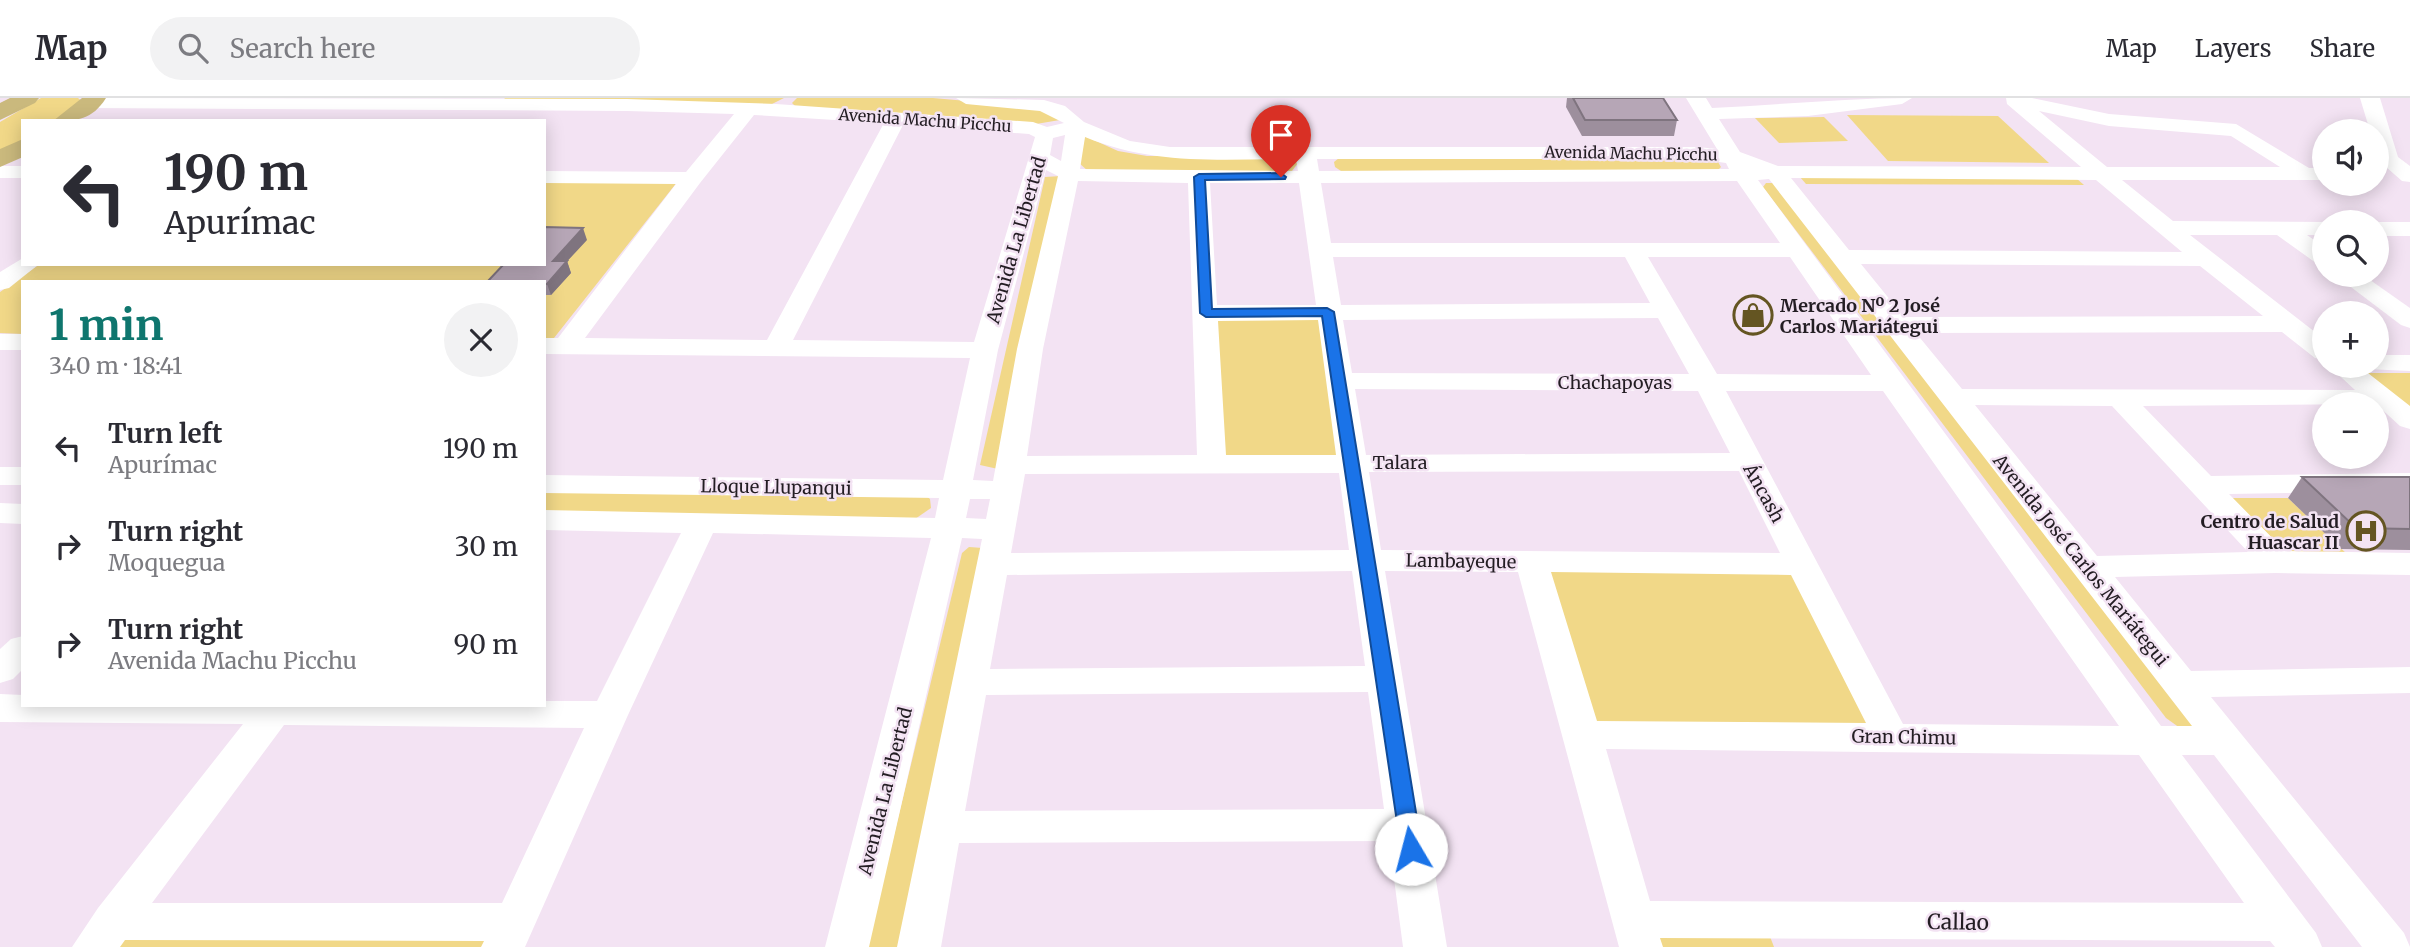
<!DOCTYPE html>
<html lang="en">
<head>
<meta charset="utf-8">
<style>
	body { margin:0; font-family:Merriweather,serif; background:#f2f2f3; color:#2b2b33; height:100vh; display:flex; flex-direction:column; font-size:26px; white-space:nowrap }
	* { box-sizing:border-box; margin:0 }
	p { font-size:23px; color:#7c7c81 }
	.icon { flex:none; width:38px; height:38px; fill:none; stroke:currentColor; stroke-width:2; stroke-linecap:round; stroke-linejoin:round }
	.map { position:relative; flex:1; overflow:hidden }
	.sheet { position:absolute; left:21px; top:182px; width:525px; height:427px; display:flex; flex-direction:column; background:#fff; border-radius:0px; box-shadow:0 4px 18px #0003 }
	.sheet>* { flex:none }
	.top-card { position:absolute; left:21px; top:21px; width:525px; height:147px; border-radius:0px; box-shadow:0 4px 18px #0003; background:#fff; color:#2b2b33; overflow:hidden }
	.tools { position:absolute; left:2312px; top:21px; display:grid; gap:14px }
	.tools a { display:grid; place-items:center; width:77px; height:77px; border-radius:50%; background:#fff; box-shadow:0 4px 18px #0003; font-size:35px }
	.pin { position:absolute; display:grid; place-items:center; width:60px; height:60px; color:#fff; margin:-72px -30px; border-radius:50% 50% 50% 0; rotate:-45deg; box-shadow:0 0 7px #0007 }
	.pin .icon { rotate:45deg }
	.me { position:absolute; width:77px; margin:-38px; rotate:352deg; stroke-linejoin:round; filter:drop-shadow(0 0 5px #0008) }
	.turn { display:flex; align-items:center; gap:24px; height:147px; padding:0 28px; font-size:32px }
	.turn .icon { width:91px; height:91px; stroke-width:2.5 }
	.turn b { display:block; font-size:49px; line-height:60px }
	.round { display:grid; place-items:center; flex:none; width:74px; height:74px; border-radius:37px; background:#f2f2f3 }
	.overview { display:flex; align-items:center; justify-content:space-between; height:119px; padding:0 28px }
	h1 { font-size:42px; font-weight:700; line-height:52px; color:#0f766e }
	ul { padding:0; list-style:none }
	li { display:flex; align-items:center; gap:21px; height:98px; padding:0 28px }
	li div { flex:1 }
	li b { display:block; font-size:26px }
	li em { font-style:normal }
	header { display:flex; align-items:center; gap:42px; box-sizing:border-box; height:98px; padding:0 35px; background:#fff; border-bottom:2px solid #e1e1e2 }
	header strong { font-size:33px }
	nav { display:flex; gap:38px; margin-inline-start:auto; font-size:24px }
	.search { width:490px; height:63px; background:#f2f2f3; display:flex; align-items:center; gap:18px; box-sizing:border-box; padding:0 24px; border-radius:38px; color:#7c7c81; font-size:26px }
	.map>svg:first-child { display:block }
</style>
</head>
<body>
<header>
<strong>Map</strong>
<div class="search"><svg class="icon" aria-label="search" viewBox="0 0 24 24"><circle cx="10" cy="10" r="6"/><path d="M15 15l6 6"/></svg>Search here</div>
<nav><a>Map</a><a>Layers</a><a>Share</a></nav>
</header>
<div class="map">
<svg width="2410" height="849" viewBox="0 0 2410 849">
	<rect width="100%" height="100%" fill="#f3e3f3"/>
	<g fill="#f1d888">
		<path d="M41,0H78L84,5L59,23H23V44L0,58V24Z"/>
		<path d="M504,0H784L770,7L508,3Z"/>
		<path d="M797,0H933L1046,10L1060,22L1030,27L796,9L792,5Z"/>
		<path d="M1847,17L1998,18L2049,65L1888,63Z"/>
		<path d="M1824,19L1848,43L1779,45L1755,20Z"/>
		<path d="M1085,38L1118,53L1147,58H1280L1298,65L1292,73H1088L1079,65Z"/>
		<path d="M1697,58L1718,64L1721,69L1718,72L1341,73L1335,69L1334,64L1339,60Z"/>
		<path d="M1061,78L998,371L980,367L1045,79Z"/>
		<path d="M1800,79L2076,80L2084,87L1806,86Z"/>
		<path d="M544,82L678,83L554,240H544V184H23V236L0,235V194L40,166H544Z"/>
		<path d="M1766,85H1775L2194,625V633L2180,630L2166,620L1763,89Z"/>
		<path d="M1323,218L1338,360L1221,359L1212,219Z"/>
		<path d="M2366,275H2410V309Z"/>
		<path d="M544,391L924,396L930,401L931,410L915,421L544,414Z"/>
		<path d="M2232,400H2288L2349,458H2290Z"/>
		<path d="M969,449L983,450L904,849H867L962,455Z"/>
		<path d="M1540,467L1797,471L1879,630L1591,631Z"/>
		<path d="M1766,828L1774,849H1657L1651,829Z"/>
		<path d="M129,830L496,833L489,849H114Z"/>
	</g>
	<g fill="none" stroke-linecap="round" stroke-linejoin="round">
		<g fill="#fff" fill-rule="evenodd">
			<path d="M90,0L627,1L776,6L1033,24L1047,29L1064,25L1040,13L966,6L956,0L1044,2L1065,8L1084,24L1130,43L1170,49H1698L1717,51L1686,0H1706L1712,10C1779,7 1845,0 1912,0L1902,6L1808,18L1719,21L1740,54L1778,68L2081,69L2007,6L2006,0H2032L2109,16L2236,26L2309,70H2324V82H2122L2173,123L2329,124H2324V137H2307L2324,149V167L2316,165L2277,137H2190L2324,241V262L2315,260L2282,234L1916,235L1962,291L2355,292L2329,268H2359L2410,308V331L2400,328L2376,306L2143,308L2211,378L2410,375V393L2229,396L2285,453L2410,455V477L2276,475L2115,479L2191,573L2410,569V595L2211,599L2404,835L2410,849H2362L2214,657H2182L2316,835L2322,849H2275L2270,843L1660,840L1663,849H1619L1518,474L1385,473L1447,849H1403L1389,743L959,745L941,849H897L982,441L962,440L869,849H825L931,440L713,435L628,617L525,849H481L484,843L125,842L120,849H72L98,810L243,626L0,624V596L23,597V607H544V603H597L681,435L544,432V412L935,420L939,400L544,395V377L943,382L970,260L544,256V240H558L676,86L544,85V73L686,74L734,16L627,13L83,10L80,6L83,2ZM2039,13L2109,28L2231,38L2280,69H2107ZM754,17L884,25L767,242L585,240L700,85ZM903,27L1029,36L1035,39L974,244L793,242ZM1065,37L1061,63L1050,57L1053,40ZM1085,39C1154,68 1223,61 1296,61L1298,73L1080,71ZM1317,61H1698L1726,65L1729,71L1319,73ZM1046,72L1058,78L1017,251L993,383L973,382L998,252ZM1791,80L2096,82L2182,154L1849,152ZM1769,81L2192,628H2161L1758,82ZM1078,83L1188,85L1197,357L1027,358L1043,251ZM1737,83L1780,145H1331L1321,85ZM1210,85H1299L1316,207H1217ZM1333,159H1625L1650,205L1341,207ZM1648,159H1790L1871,277L1717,276ZM1861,166L2200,168L2263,218L1904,219ZM1658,220L1689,276L1352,275L1343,222ZM1318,222L1336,357H1226L1218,223ZM1355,291L1698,293L1730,355L1366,357ZM1726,293H1883L2119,628L1903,626ZM1975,307L2112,308L2248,454L2097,458ZM1739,373L1780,455L1381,452L1369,374ZM1339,375L1349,452L1011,455L1025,376ZM970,401H990L986,421L966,420ZM1352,473L1365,568L990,571L1007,477ZM1551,474L1791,477L1866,625L1597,623ZM1368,594L1384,711L965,713L986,597ZM284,627L584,630L502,805H152ZM1606,651L2139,657L2244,805L1650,803Z"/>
			<path d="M2360,0H2380L2398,59L2410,68V84L2402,83L2378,62L2376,33H2370Z"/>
			<rect x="0" y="68" width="23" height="12"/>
			<rect x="2376" y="124" width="34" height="14"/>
			<path d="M23,160V166H39L9,190L0,192V174Z"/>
			<path d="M2335,177H2363L2410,210V230L2401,227Z"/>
			<rect x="0" y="236" width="23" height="16"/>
			<path d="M2376,257H2410V273L2367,271L2364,268H2376Z"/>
			<rect x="0" y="369" width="23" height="18"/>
			<path d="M0,405L23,406V426L0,425Z"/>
			<path d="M23,538V571L13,581L0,585V551L11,541Z"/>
		</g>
		<g fill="#cab97d" fill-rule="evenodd">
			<path d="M10,0H39L35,5L0,22V5Z"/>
			<path d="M82,0H106C92,22 77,23 53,23Z"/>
			<path d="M23,41V59L0,69V51Z"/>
		</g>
	</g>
	<g fill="#9d8f9d">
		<path d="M1567,0H1663L1677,22L1674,38H1582L1566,9Z"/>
		<path d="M587,142L567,163L571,175L551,197H544V184Z"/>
		<path d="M2302,379H2410V452L2341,451L2288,400Z"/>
	</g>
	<path fill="#7f747f" d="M583,130L587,142L559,172L567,163L571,175L551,197L547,186L553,163Z"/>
	<g fill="#b6a6b6" stroke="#7f747f" stroke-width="2">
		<path d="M1573,0H1663L1677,22H1585Z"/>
		<path d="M544,129L583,130L553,163H567L547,186H544V184H487L504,166H544Z"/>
		<path d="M2302,379H2410V431L2356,430Z"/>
	</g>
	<path fill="#1a73e8" stroke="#114b97" stroke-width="2" d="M1281,75L1286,79L1285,81L1205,82L1212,211L1327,210L1334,214L1422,751L1419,757L1411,760L1404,757L1401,751L1322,218L1206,219L1200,215L1194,79L1199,76Z"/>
	<defs>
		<g id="shop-ring" transform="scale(2.0125)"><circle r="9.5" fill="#f3e3f3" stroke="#645522" stroke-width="1.5"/><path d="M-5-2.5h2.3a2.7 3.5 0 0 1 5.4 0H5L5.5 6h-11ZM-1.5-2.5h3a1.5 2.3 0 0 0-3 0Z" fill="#645522"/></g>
		<g id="hospital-ring" transform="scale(2.0125)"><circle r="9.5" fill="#f3e3f3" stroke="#645522" stroke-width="1.5"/><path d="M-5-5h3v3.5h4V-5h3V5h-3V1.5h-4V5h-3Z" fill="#645522"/></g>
	</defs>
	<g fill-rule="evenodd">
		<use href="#shop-ring" x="1753" y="217"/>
		<use href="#hospital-ring" x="2366" y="433"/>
	</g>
	<g text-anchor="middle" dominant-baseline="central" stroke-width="5" stroke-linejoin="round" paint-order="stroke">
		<g font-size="16" fill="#231d23" stroke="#f3e3f3">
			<text transform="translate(925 22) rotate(4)">Avenida Machu Picchu</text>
			<text transform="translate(1631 55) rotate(1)">Avenida Machu Picchu</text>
		</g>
		<g font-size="18" fill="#231d23" stroke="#f3e3f3">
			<text transform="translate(1016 142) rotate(-74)">Avenida La Libertad</text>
			<text x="1615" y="284">Chachapoyas</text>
			<text x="1400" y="364">Talara</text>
			<text transform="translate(776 389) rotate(1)">Lloque Llupanqui</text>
			<text transform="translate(1764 395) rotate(61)">Áncash</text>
			<text transform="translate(2081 462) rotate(51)">Avenida José Carlos Mariátegui</text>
			<text transform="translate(1461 463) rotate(1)">Lambayeque</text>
			<text transform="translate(1904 639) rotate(1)">Gran Chimu</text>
			<text transform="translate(885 693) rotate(-76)">Avenida La Libertad</text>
		</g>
		<g font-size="18" font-weight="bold" fill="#231d23" stroke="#f3e3f3" text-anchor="start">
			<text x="1780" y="207">Mercado Nº 2 José<tspan x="1780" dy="21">Carlos Mariátegui</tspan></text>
			<text x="2339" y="423" text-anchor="end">Centro de Salud<tspan x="2339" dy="21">Huascar II</tspan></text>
		</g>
		<g font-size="21" fill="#231d23" stroke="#f3e3f3">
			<text transform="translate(1958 824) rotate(1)">Callao</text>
		</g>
	</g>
</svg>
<div class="tools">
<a><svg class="icon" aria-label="sound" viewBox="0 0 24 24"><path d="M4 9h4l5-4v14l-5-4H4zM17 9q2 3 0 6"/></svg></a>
<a><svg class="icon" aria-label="search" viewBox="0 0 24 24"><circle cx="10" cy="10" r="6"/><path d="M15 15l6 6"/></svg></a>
<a>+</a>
<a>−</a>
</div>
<div class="pin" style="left:1281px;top:79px;background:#d93025"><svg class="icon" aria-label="arrive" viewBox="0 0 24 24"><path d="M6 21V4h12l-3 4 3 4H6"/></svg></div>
<svg class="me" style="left:1411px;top:751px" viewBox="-20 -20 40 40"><circle r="19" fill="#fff"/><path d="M0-13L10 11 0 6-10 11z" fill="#1a73e8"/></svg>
<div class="top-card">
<div class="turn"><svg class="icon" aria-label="left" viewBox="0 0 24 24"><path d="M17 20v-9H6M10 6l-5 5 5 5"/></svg><div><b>190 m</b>Apurímac</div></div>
</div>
<section class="sheet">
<div class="overview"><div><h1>1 min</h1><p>340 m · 18:41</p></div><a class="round"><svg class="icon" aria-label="close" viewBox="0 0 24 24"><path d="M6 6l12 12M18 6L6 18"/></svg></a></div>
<ul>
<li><svg class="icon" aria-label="left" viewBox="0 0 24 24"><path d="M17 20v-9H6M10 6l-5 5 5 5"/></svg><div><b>Turn left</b><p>Apurímac</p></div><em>190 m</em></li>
<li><svg class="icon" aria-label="right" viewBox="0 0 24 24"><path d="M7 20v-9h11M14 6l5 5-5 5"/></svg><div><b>Turn right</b><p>Moquegua</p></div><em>30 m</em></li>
<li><svg class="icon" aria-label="right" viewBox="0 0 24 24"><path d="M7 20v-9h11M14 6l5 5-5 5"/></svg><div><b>Turn right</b><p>Avenida Machu Picchu</p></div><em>90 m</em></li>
</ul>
</section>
</div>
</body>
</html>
